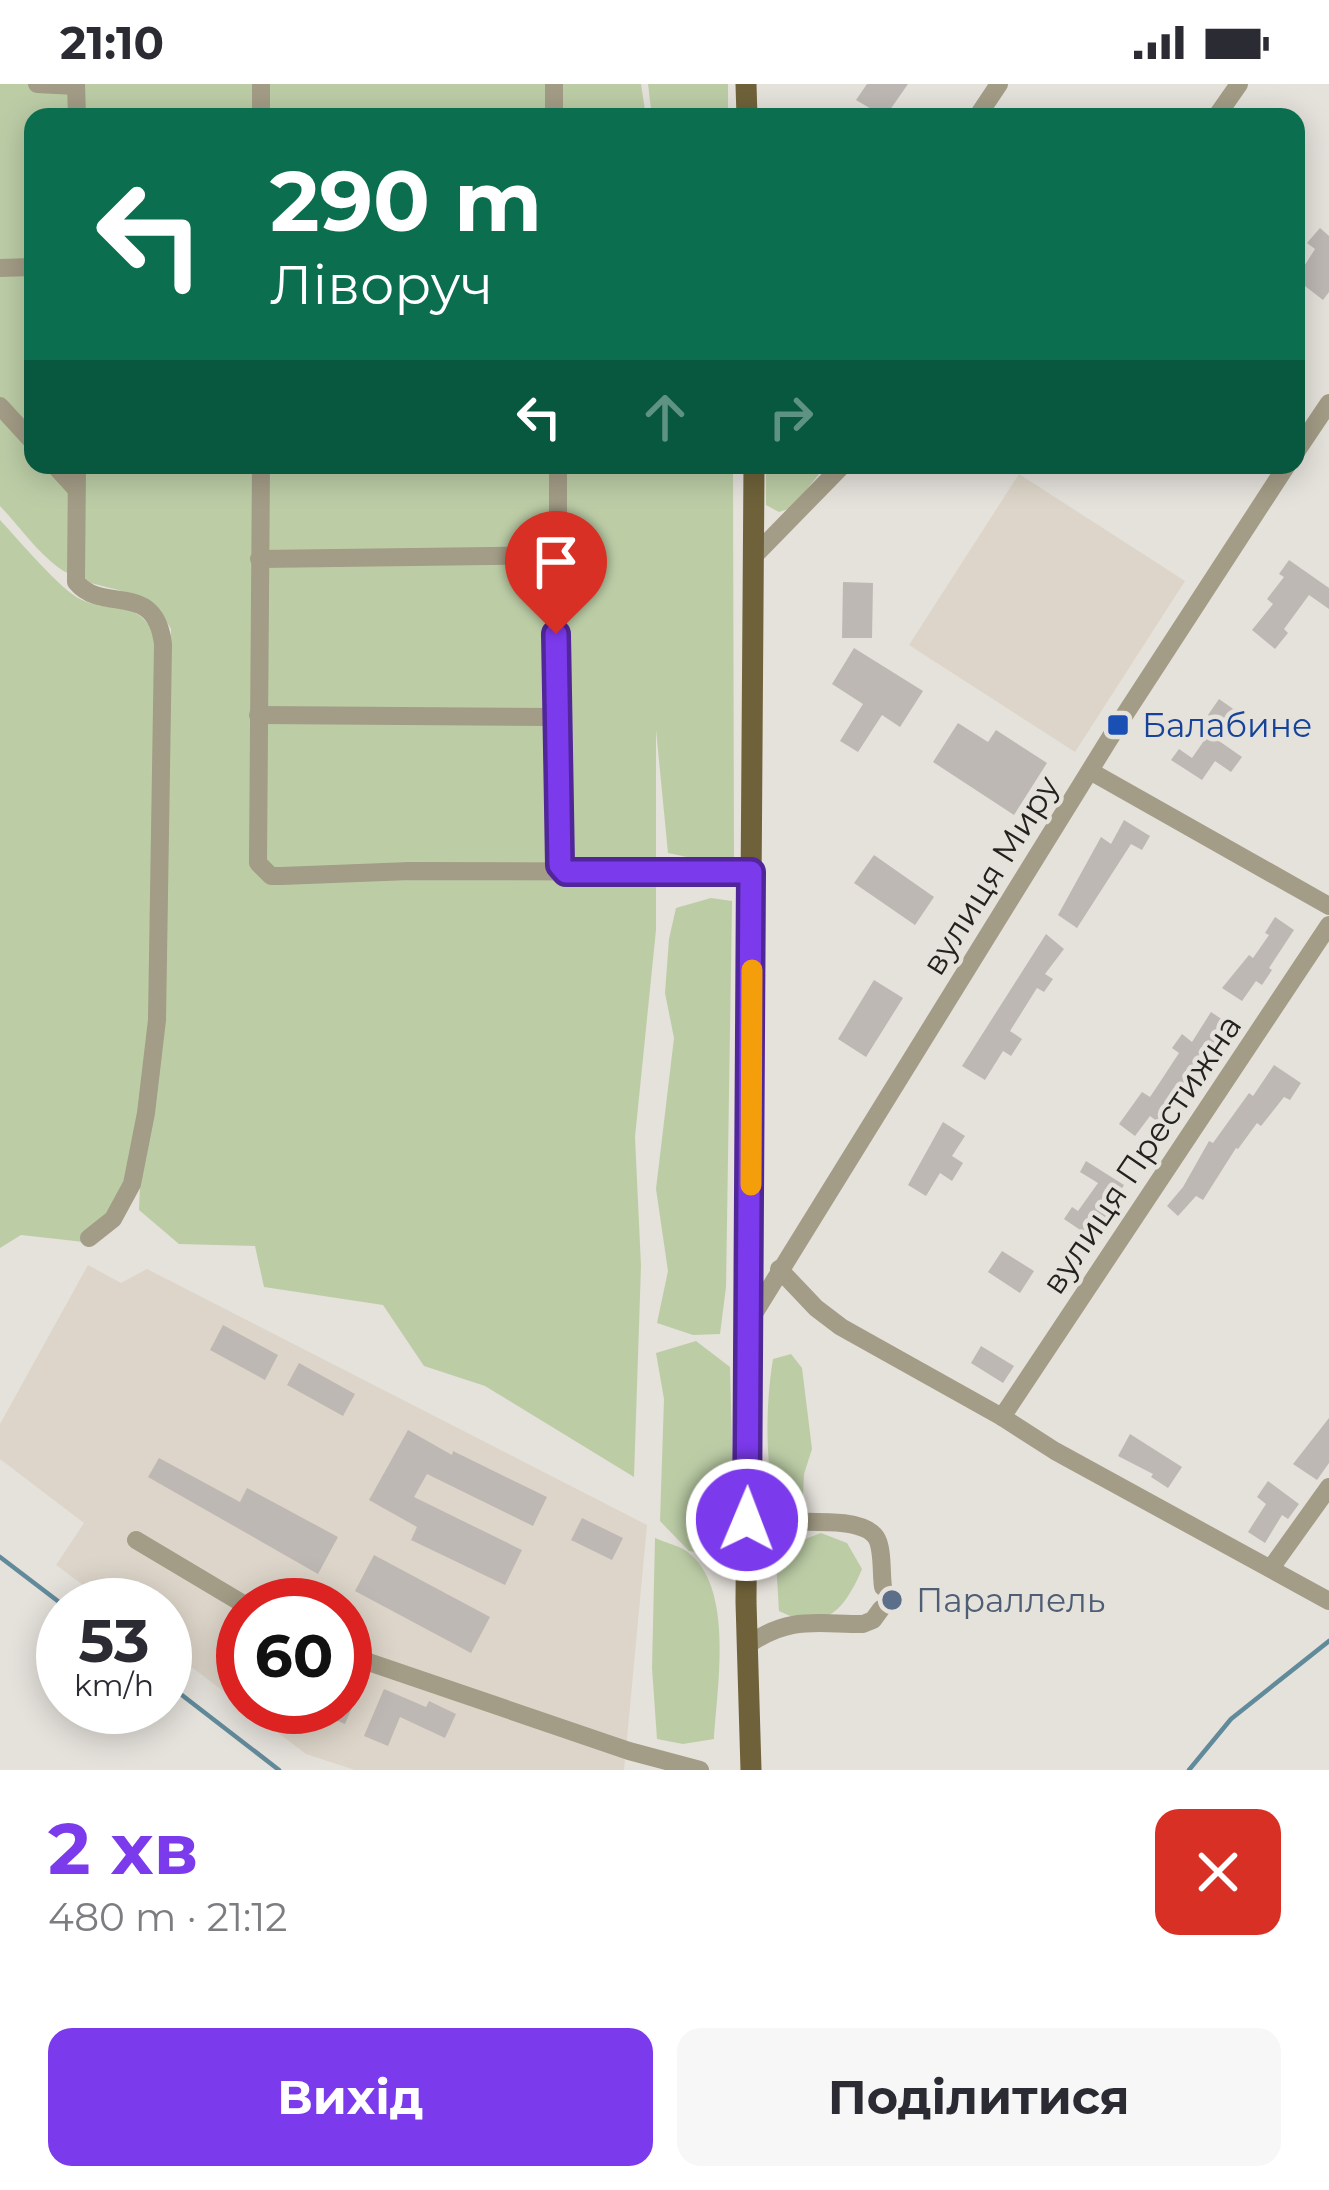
<!DOCTYPE html>
<html lang="uk">
<head>
<meta charset="utf-8">
<style>
	body { margin:0; font-family:Montserrat,sans-serif; background:#f7f7f7; color:#2b2b33; height:100vh; display:flex; flex-direction:column; font-size:45px; white-space:nowrap }
	* { box-sizing:border-box; margin:0 }
	p { font-size:39px; color:#7c7c81 }
	.icon { flex:none; width:66px; height:66px; fill:none; stroke:currentColor; stroke-width:2; stroke-linecap:round; stroke-linejoin:round }
	.map { position:relative; height:1686px; overflow:hidden }
	.sheet { display:flex; flex-direction:column; background:#fff; flex:1 }
	.sheet>* { flex:none }
	.banner { position:absolute; left:24px; top:24px; width:1281px; height:366px; border-radius:24px; box-shadow:0 6px 30px #0003; background:#0b6e4f; color:#fff; overflow:hidden }
	.speed { position:absolute; left:36px; top:1494px; display:flex; gap:24px; font-size:60px; font-weight:700; text-align:center }
	.speed>* { display:grid; place-content:center; width:156px; height:156px; border-radius:50%; background:#fff; box-shadow:0 6px 30px #0003; line-height:1 }
	.speed small { font-size:30px; font-weight:400 }
	.speed .limit { border:18px solid #d22; background:#fff; color:#111 }
	.pin { position:absolute; display:grid; place-items:center; width:102px; height:102px; color:#fff; margin:-123px -51px; border-radius:50% 50% 50% 0; rotate:-45deg; box-shadow:0 0 12px #0007 }
	.pin .icon { rotate:45deg }
	.me { position:absolute; width:132px; margin:-66px; rotate:1deg; stroke-linejoin:round; filter:drop-shadow(0 0 9px #0008) }
	.turn { display:flex; align-items:center; gap:42px; height:252px; padding:0 48px; font-size:54px }
	.turn .icon { width:156px; height:156px; stroke-width:2.5 }
	.turn b { display:block; font-size:84px; line-height:102px }
	.lanes { display:flex; align-items:center; height:114px; padding:0 48px; background:#0003; justify-content:center; gap:60px; direction:ltr }
	.lanes .off { opacity:.35 }
	.round { display:grid; place-items:center; flex:none; width:126px; height:126px; border-radius:24px; background:#f7f7f7 }
	.headline { display:flex; align-items:center; justify-content:space-between; height:204px; padding:0 48px }
	h1 { font-size:72px; font-weight:700; line-height:90px; color:#7c3aed }
	.cta { display:flex; gap:24px; margin-top:auto; padding:24px 48px }
	.cta a { flex:1; height:138px; border-radius:24px; background:#7c3aed; color:#fff; font-size:48px; font-weight:700; line-height:138px; text-align:center }
	.cta a+a { background:#f7f7f7; color:#2b2b33 }
	.status { display:flex; justify-content:space-between; align-items:center; height:84px; padding:0 60px; background:#fff; direction:ltr }
	.status svg { height:33px; fill:currentColor }
	.map>svg:first-child { display:block }
</style>
</head>
<body>
<div class="status"><b>21:10</b><svg viewBox="0 0 49 12"><path d="M0 12V9h3v3zM5 12V6h3v6zM10 12V3h3v9zM15 12V0h3v12zM26 1h20v11H26zM47 4h2v5h-2z"/></svg></div>
<div class="map">
<svg width="1329" height="1686" viewBox="0 0 1329 1686">
	<rect width="100%" height="100%" fill="#e5e1db"/>
	<g fill="#ddd5c9">
		<path d="M1019,390L1185,497L1075,668L909,561Z"/>
		<path d="M88,1181L121,1199L147,1185L647,1441L624,1686H355L306,1670L244,1623H345V1521H243V1622L165,1563V1521H110L56,1481L84,1439L0,1375V1340Z"/>
	</g>
	<g fill="#bccda6">
		<path d="M0,0H641L646,33H33V381H733L734,776L715,779L668,769L656,646V846L635,1053L641,1182L634,1393L485,1302L424,1282L383,1221L264,1203L255,1162L179,1160L139,1126L143,1025L137,1099L93,1159L21,1151L0,1164V436C18,455 61,507 82,516C113,530 137,513 155,552L154,844L171,545C144,495 104,514 59,484C37,468 19,442 0,422Z"/>
		<path d="M648,0H728V33H652Z"/>
		<path d="M766,381H826L792,424L779,428L766,421Z"/>
		<path d="M711,814L732,817L726,1203L720,1250L693,1251L657,1239L668,1187L656,1105L674,954L665,909L669,855L676,824Z"/>
		<path d="M696,1257L730,1283L734,1433L712,1470L689,1467L660,1437L664,1315L656,1269Z"/>
		<path d="M791,1270L802,1284L812,1365L804,1390L802,1434L778,1433C765,1385 765,1323 773,1275Z"/>
		<path d="M821,1449L847,1459L862,1485C845,1525 825,1550 779,1527L776,1477L792,1460Z"/>
		<path d="M655,1454C666,1459 682,1462 690,1470C734,1507 717,1604 714,1655L683,1660L657,1655L652,1584Z"/>
	</g>
	<g fill="none" stroke-linecap="round" stroke-linejoin="round">
		<g stroke="#618a9a" stroke-width="4.5">
			<path d="M0,1473L63,1521"/>
			<path d="M165,1598L279,1686"/>
			<path d="M1189,1686L1231,1635L1329,1557"/>
		</g>
	</g>
	<g fill="#beb8b4">
		<path d="M867,0H908L885,33L856,16Z"/>
		<path d="M1320,144L1329,152V208L1323,216L1296,195L1315,165L1307,159Z"/>
		<path d="M1289,476L1329,504V525L1309,511L1284,545L1288,549L1275,565L1252,546L1273,520L1267,515L1284,493L1279,490Z"/>
		<path d="M843,498L873,499L872,554H842Z"/>
		<path d="M854,564L923,607L900,643L882,631L858,668L840,657L863,620L832,600Z"/>
		<path d="M1219,615L1239,629L1219,657L1242,673L1231,688L1215,677L1202,696L1171,676L1179,665L1192,674L1217,638L1208,631Z"/>
		<path d="M958,639L988,658L996,646L1047,679L1014,731L933,678Z"/>
		<path d="M1124,736L1150,752L1142,766L1131,760L1077,844L1058,831L1101,753L1111,760Z"/>
		<path d="M874,771L934,813L915,841L854,799Z"/>
		<path d="M1275,833L1294,846L1269,884L1272,886L1262,901L1256,897L1242,917L1222,904L1249,871L1253,874L1269,851L1265,849Z"/>
		<path d="M1046,850L1064,865L1045,890L1053,895L1044,908L1037,904L1010,947L1022,955L1011,972L1003,967L985,996L962,982Z"/>
		<path d="M874,896L903,914L866,973L838,955Z"/>
		<path d="M1211,928L1229,940L1158,1038L1150,1032L1135,1052L1119,1040L1142,1008L1150,1013L1162,995L1179,969L1172,964L1182,950L1192,958Z"/>
		<path d="M1274,981L1301,999L1290,1016L1284,1013L1261,1042L1257,1039L1238,1065L1236,1064L1203,1116L1196,1112L1178,1132L1167,1122L1183,1103L1209,1057L1213,1059L1249,1009L1253,1012Z"/>
		<path d="M943,1038L965,1052L952,1072L963,1079L952,1097L940,1089L926,1112L908,1101Z"/>
		<path d="M1086,1077L1124,1101L1114,1117L1117,1120L1089,1152L1064,1135L1072,1123L1078,1127L1098,1099L1080,1088Z"/>
		<path d="M1002,1167L1034,1187L1020,1209L988,1188Z"/>
		<path d="M223,1241L278,1271L265,1296L210,1266Z"/>
		<path d="M981,1262L1014,1282L1003,1299L971,1279Z"/>
		<path d="M299,1279L355,1310L343,1332L287,1301Z"/>
		<path d="M1329,1334V1379L1317,1396L1293,1380Z"/>
		<path d="M408,1346L452,1371L453,1367L547,1413L533,1442L427,1390L414,1413L522,1466L505,1501L411,1456L417,1443L369,1416Z"/>
		<path d="M1130,1350L1182,1383L1168,1404L1151,1393L1153,1390L1118,1372Z"/>
		<path d="M159,1374L240,1418L247,1404L338,1453L318,1490L148,1393Z"/>
		<path d="M1268,1397L1299,1420L1288,1435L1282,1431L1265,1459L1248,1448L1266,1420L1257,1413Z"/>
		<path d="M582,1434L623,1454L612,1476L571,1456Z"/>
		<path d="M374,1471L490,1533L471,1569L355,1507Z"/>
		<path d="M345,1587L364,1595L345,1640L305,1623H345Z"/>
		<path d="M384,1605L426,1623L429,1617L456,1630L445,1654L400,1633L388,1662L364,1652Z"/>
	</g>
	<g fill="none" stroke-linecap="round" stroke-linejoin="round">
		<g stroke="#a39c86" stroke-width="18">
			<path d="M37,0L76,2"/>
			<path d="M76,0L77,33"/>
			<path d="M554,0V33"/>
			<path d="M261,33V0"/>
			<path d="M977,33L999,0"/>
			<path d="M1216,33L1239,0"/>
			<path d="M0,184L33,183"/>
			<path d="M0,322L33,358"/>
			<path d="M1296,368L1329,319"/>
			<path d="M54,381L76,405"/>
			<path d="M77,381L76,498C103,531 155,495 163,560L157,936L146,1029L132,1100L113,1135L89,1154"/>
			<path d="M261,381L258,779L271,792H281L410,787L751,788"/>
			<path d="M558,381V770L566,788"/>
			<path d="M755,471L843,381"/>
			<path d="M259,475L557,471"/>
			<path d="M258,631L556,633"/>
			<path d="M1090,687L1329,822"/>
			<path d="M779,1185L816,1224L841,1243L1002,1333L1055,1367L1329,1517"/>
			<path d="M750,1236L1118,641L1287,381"/>
			<path d="M1002,1333L1329,841"/>
			<path d="M747,1436C776,1443 863,1427 877,1455C883,1467 881,1489 883,1503"/>
			<path d="M136,1456L245,1521"/>
			<path d="M1271,1484L1329,1403"/>
			<path d="M749,1560C790,1532 815,1540 863,1540L873,1536L881,1525"/>
			<path d="M345,1570L629,1667L700,1686"/>
		</g>
		<g stroke="#6f623a" stroke-width="21">
			<path d="M746,0L747,33"/>
			<path d="M751,1686L746,1518L754,381"/>
		</g>
	</g>
	<g fill="none" stroke-linecap="round" stroke-linejoin="round">
		<g stroke="#51269a" stroke-width="30">
			<path id="route" d="M556,550L560,781L566,788H751L747,1436"/>
		</g>
		<use href="#route" stroke="#7c3aed" stroke-width="21"/>
		<path stroke="#f59e0b" stroke-width="21" d="M751,1101L752,886"/>
	</g>
	<rect fill="#1a4fb4" stroke="#e5e1db" stroke-width="4.5" x="1106" y="629" width="24" height="24" rx="6"/>
	<circle fill="#5c6f8a" stroke="#e5e1db" stroke-width="4.5" cx="892" cy="1516" r="12"/>
	<g text-anchor="middle" dominant-baseline="central" stroke-width="9" stroke-linejoin="round" paint-order="stroke">
		<g font-size="33" fill="#164399" stroke="#e5e1db" text-anchor="start">
			<text x="1142" y="641">Балабине</text>
		</g>
		<g font-size="33" fill="#23221f" stroke="#e5e1db">
			<text transform="translate(990 791) rotate(-58)">вулиця Миру</text>
			<text transform="translate(1141 1070) rotate(-56)">вулиця Престижна</text>
		</g>
		<g font-size="33" fill="#4e5e75" stroke="#e5e1db" text-anchor="start">
			<text x="916" y="1516">Параллель</text>
		</g>
	</g>
</svg>
<div class="speed"><div>53<small>km/h</small></div><div class="limit">60</div></div>
<div class="pin" style="left:556px;top:550px;background:#d93025"><svg class="icon" aria-label="arrive" viewBox="0 0 24 24"><path d="M6 21V4h12l-3 4 3 4H6"/></svg></div>
<svg class="me" style="left:747px;top:1436px" viewBox="-20 -20 40 40"><circle r="17" fill="#7c3aed" stroke="#fff" stroke-width="3"/><path d="M0-11L8 9 0 5-8 9z" fill="#fff"/></svg>
<div class="banner">
<div class="turn"><svg class="icon" aria-label="left" viewBox="0 0 24 24"><path d="M17 20v-9H6M10 6l-5 5 5 5"/></svg><div><b>290 m</b>Ліворуч</div></div>
<div class="lanes"><svg class="icon" aria-label="left" viewBox="0 0 24 24"><path d="M17 20v-9H6M10 6l-5 5 5 5"/></svg><svg class="icon off" aria-label="ahead" viewBox="0 0 24 24"><path d="M12 20V5M6 11l6-6 6 6"/></svg><svg class="icon off" aria-label="right" viewBox="0 0 24 24"><path d="M7 20v-9h11M14 6l5 5-5 5"/></svg></div>
</div>
</div>
<section class="sheet">
<div class="headline"><div><h1>2 хв</h1><p>480 m · 21:12</p></div><a class="round" style="background:#d93025;color:#fff"><svg class="icon" aria-label="close" viewBox="0 0 24 24"><path d="M6 6l12 12M18 6L6 18"/></svg></a></div>
<div class="cta"><a>Вихід</a><a>Поділитися</a></div>
</section>
</body>
</html>
